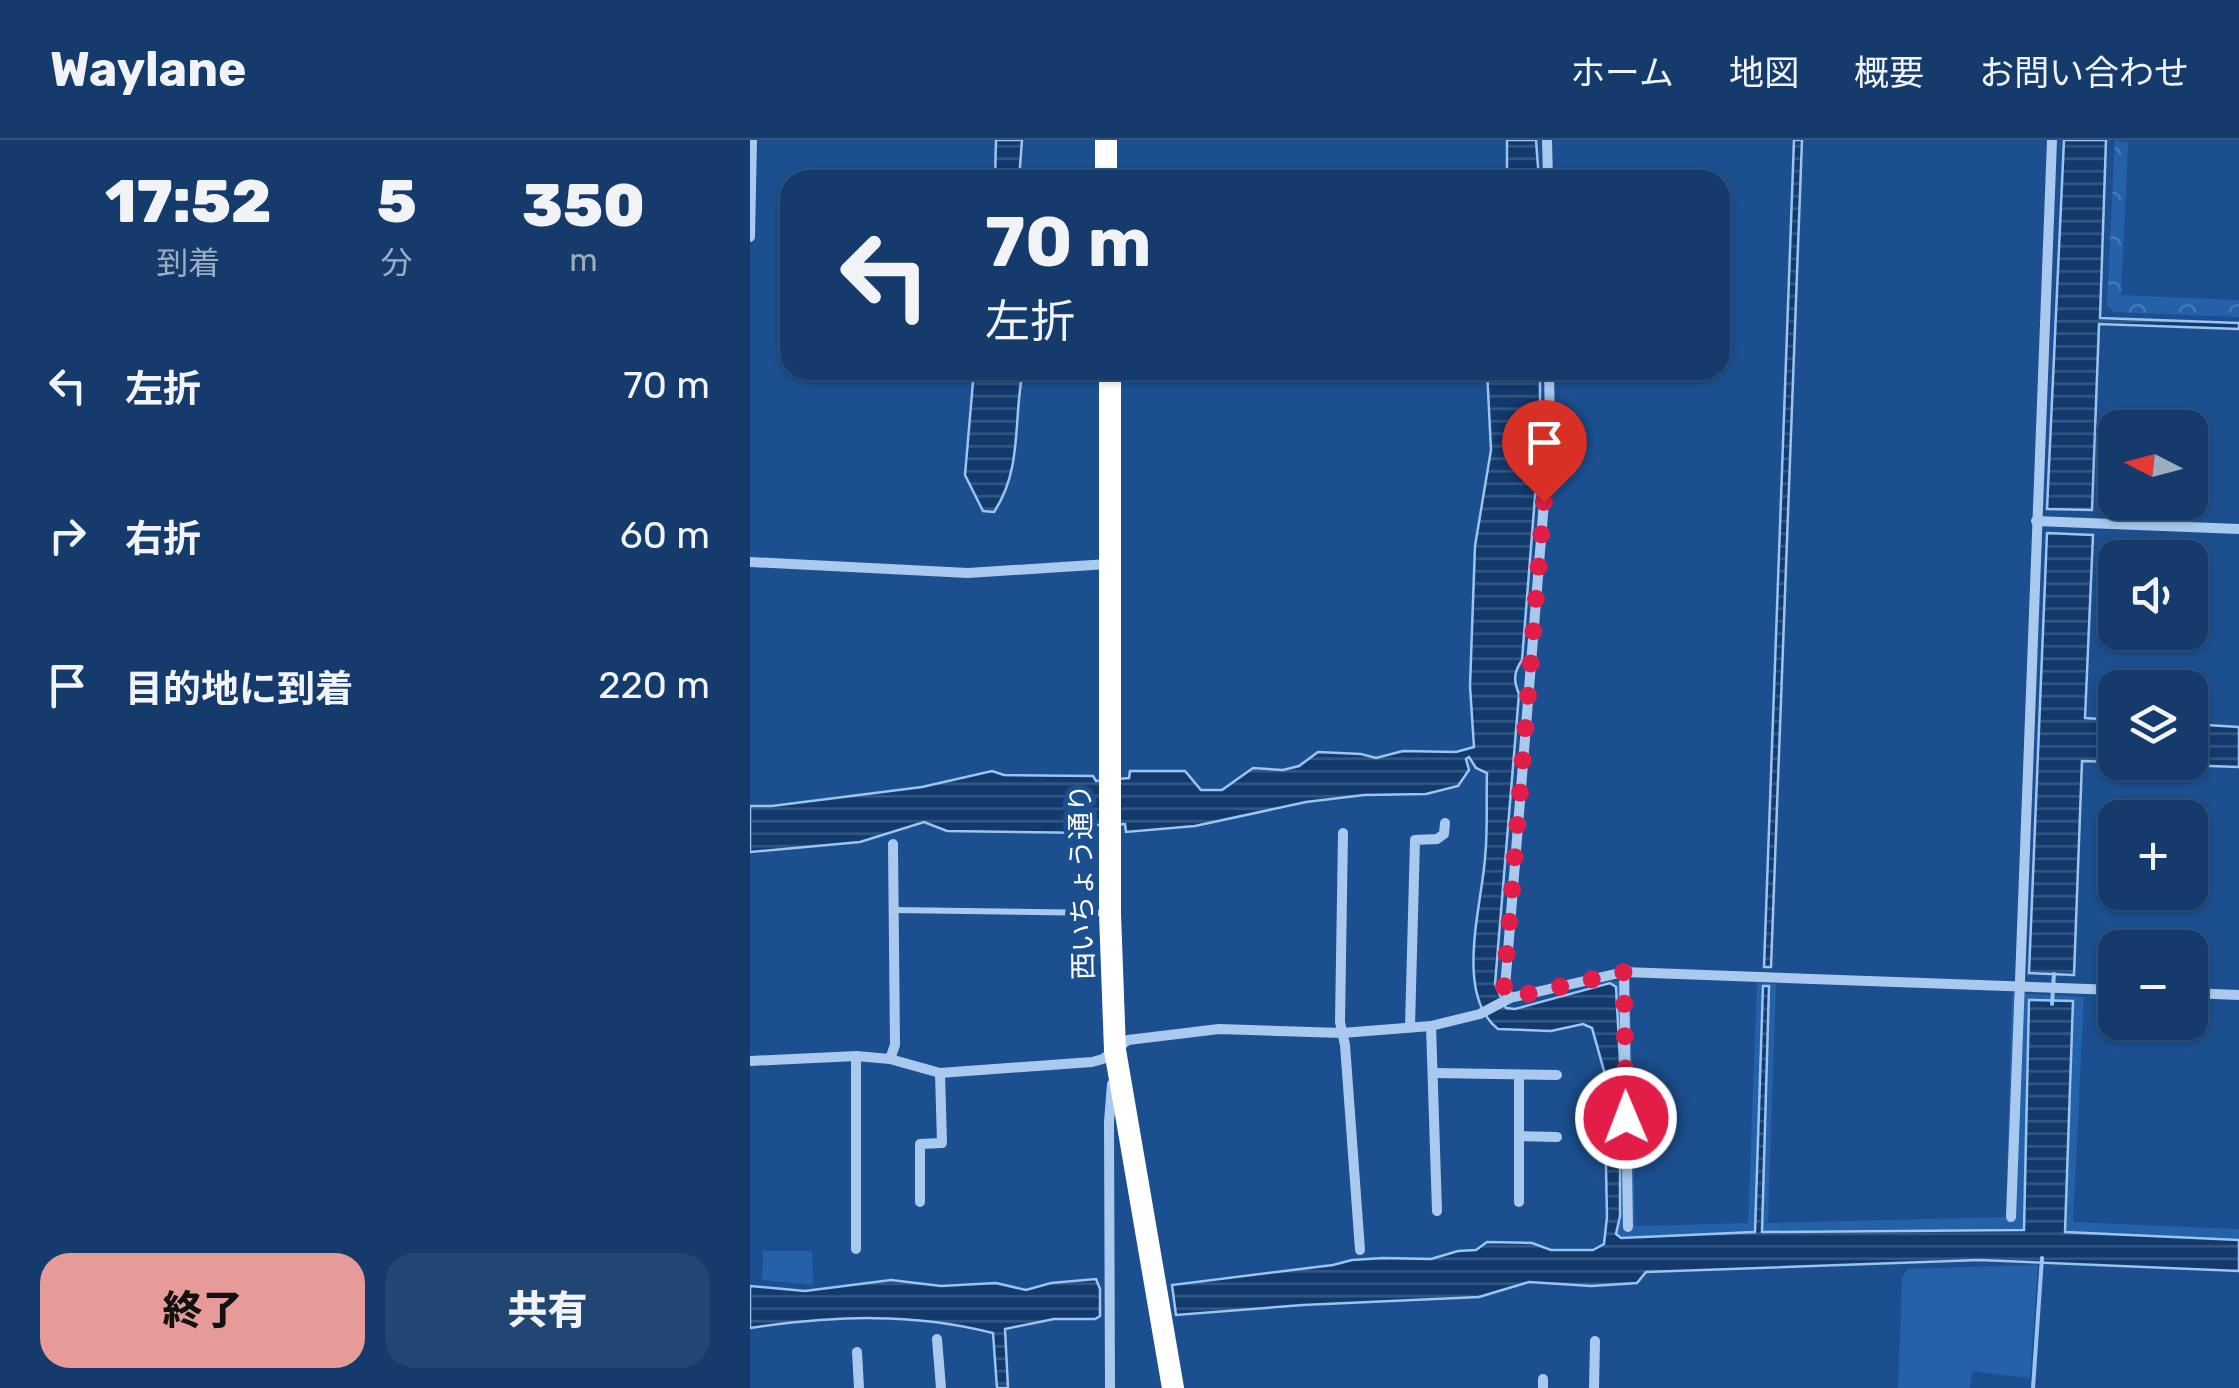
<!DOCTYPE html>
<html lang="ja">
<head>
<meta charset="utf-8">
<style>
	body { margin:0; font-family:Rubik,"Noto Sans JP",sans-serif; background:#214673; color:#f1f3f6; height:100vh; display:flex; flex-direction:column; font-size:38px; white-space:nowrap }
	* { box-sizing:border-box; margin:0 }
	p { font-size:32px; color:#9dadc1 }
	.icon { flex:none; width:55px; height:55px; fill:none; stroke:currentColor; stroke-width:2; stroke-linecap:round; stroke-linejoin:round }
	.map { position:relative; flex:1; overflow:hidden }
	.details { display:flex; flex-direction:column; background:#143b6b; width:750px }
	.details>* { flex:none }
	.banner { position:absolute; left:30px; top:30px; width:950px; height:210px; border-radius:30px; box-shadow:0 2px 8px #0004,0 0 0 2px #33557e; background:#143b6b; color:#f1f3f6; overflow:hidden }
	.needle { width:65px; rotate:276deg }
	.buttons { position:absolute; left:1348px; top:270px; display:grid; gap:20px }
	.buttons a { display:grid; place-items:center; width:110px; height:110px; border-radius:20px; background:#143b6b; box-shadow:0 2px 8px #0004,0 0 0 2px #33557e; font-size:50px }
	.pin { position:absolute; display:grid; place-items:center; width:85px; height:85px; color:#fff; margin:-102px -42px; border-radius:50% 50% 50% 0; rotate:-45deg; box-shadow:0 0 10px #0007 }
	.pin .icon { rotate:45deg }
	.me { position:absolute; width:110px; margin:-55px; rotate:359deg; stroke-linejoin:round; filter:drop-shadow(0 0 8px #0008) }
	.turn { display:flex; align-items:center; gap:35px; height:210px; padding:0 40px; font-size:45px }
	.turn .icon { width:130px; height:130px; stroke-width:2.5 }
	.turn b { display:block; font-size:70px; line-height:85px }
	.eta { display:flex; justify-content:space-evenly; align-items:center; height:170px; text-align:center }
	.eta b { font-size:60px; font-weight:800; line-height:70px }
	.button { display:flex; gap:20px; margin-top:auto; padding:20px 40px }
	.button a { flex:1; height:115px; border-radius:30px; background:#e69b98; color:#111; font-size:40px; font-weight:800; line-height:115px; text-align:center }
	.button a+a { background:#214673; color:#f1f3f6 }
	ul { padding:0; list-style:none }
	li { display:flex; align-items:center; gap:30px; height:150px; padding:0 40px }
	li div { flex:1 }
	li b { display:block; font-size:38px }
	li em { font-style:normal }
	header { display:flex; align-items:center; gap:60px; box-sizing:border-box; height:140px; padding:0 50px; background:#143b6b; border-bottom:2px solid #33557e }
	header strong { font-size:48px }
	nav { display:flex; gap:55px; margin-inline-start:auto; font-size:35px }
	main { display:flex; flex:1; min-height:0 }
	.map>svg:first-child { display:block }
</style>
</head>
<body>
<header>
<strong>Waylane</strong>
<nav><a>ホーム</a><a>地図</a><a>概要</a><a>お問い合わせ</a></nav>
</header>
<main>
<section class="details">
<div class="eta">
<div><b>17:52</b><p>到着</p></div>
<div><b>5</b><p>分</p></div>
<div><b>350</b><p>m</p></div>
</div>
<ul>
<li><svg class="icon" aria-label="left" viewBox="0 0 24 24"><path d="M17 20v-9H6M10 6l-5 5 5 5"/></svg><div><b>左折</b></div><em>70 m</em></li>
<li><svg class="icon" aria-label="right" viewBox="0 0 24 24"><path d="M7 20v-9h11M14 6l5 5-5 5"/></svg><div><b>右折</b></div><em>60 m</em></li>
<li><svg class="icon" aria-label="arrive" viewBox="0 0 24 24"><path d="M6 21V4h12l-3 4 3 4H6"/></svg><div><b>目的地に到着</b></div><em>220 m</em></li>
</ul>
<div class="button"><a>終了</a><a>共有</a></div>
</section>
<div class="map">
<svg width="1489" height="1248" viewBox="0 0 1489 1248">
	<defs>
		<pattern id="forest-crowns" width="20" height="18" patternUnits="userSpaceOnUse" patternTransform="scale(2.5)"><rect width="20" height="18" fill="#2461a8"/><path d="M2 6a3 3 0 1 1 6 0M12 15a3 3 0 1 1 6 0" fill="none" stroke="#4579b5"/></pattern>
		<pattern id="water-rules" width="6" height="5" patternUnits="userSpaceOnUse" patternTransform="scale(2.5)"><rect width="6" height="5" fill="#123a6d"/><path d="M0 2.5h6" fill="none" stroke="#365883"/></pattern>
	</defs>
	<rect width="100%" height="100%" fill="#1b4f8f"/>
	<g fill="#2461a8">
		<path d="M880,837L885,1086L998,1083L1007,843L1026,844L1018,1083L1256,1077L1262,853L1334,857L1323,1082L1489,1089V1100L1314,1092L1323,862L1279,861L1274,1090L1012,1092L1019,847L1014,846L1006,1092L871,1098L866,1094L870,1076V921L866,847L860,843Z"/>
		<path d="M13,1111H62L63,1145L12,1140Z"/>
		<path d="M1288,1125L1280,1238L1222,1231L1220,1248H1148L1152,1139L1157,1129Z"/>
	</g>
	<path fill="url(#forest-crowns)" d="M1365,0L1378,3L1371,155L1489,160V177L1363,172L1357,165Z"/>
	<g fill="url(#water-rules)" stroke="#9cc4f0" stroke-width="2.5">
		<path d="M246,0H272L269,40H245Z"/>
		<path d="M757,0H786L789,40H757Z"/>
		<path d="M1044,0H1052L1021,827H1014Z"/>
		<path d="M1314,0H1356L1350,178L1489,183V189L1349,184L1342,370L1297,369Z"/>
		<path d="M224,230H273C263,278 273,329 244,372L233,371L215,335Z"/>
		<path d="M737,230H790V294L772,520C764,532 763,540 769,554L745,844L756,868L765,869L860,843L866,847L870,921V1076L866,1094L871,1098L1005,1092L1013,846H1019L1012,1092L1274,1090L1279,860L1323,861L1315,1092L1489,1100V1131L1229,1120L896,1132L887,1143L841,1146L779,1142L729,1157L553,1165L426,1175L422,1145L583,1125L602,1120L633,1118L681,1119L708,1111L726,1110L737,1102L782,1103L801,1110H843L854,1104L857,1077L854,931L842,888L833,884L801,891L748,889C704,855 732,764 735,718C738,690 736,661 737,633L726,628L719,617L716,619L719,630L708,646L676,654L614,655L556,662L445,686L376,692L375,684L344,685L342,693L197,691L174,682L110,702L0,712V666H22L172,647L242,631L254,635L343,636L346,641L379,638L380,631H435L451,650H472L503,628L533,630L549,626L568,612L611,614L626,618L653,611L706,612L724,607L720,546L725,406L741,310Z"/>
		<path d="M1297,393L1343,395L1335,578L1365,580V622L1332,621L1324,835L1279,833Z"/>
		<path d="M1440,584L1489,587V627L1375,623L1440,622Z"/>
		<path d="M346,1139L350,1149V1176L345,1179H304L255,1189L258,1248H247L243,1193C162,1172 83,1176 0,1188V1146L55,1151L141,1140L191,1146L246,1143L276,1150L301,1143Z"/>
	</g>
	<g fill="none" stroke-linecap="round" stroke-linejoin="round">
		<g stroke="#9cc4f0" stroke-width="4">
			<path d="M1302,864L1304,834"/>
			<path d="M1283,1248L1292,1118"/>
		</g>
		<path stroke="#a9c9ee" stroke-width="6" d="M144,770L354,773"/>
		<g stroke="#a9c9ee" stroke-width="10">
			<path d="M797,0L798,40"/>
			<path d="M0,97L2,0"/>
			<path d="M1286,381L1489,389"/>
			<path d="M0,422L218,433L358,424"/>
			<path d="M593,693L590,882L595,905L610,1110"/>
			<path d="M874,832L878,1087"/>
			<path d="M1440,853L1489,855"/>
			<path d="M760,858L755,848L800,287L799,230"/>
			<path d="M681,886L687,1071"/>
			<path d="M660,887L665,700L687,699L694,694L695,683"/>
			<path d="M106,916V1109"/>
			<path d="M140,919L145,905L143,704"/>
			<path d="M0,921L106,916L140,919L190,933L342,922L353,919L378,900L469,889L592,893L681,886L730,874L760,858L874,832L1365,850"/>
			<path d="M683,933L807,935"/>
			<path d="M769,935V1062"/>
			<path d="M769,996L807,997"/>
			<path d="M170,1062V1004L192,1003L190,933"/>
			<path d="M1261,1077L1302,0"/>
			<path d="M187,1199L191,1248"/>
			<path d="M107,1212L109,1248"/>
			<path d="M793,1239V1248"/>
			<path d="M360,1248L359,982L362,944"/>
			<path d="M844,1248L845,1201"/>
		</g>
		<g stroke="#fff" stroke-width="22">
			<path d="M356,0V40"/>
			<path d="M360,230V774L365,910L423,1248"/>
		</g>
	</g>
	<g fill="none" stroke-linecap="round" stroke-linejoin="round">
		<path stroke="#e11d48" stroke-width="18" stroke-dasharray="0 32.4" d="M794,362L754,848L760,858L874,832L876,978"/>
	</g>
	<g text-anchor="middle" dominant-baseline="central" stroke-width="10" stroke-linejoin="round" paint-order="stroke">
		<g font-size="28" fill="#fff" stroke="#1b4f8f">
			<text transform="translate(332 742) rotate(-91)">西いちょう通り</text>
		</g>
	</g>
</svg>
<div class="buttons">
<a><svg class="needle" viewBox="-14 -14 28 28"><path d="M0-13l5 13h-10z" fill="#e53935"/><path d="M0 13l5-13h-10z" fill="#9dadc1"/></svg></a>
<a><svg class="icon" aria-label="sound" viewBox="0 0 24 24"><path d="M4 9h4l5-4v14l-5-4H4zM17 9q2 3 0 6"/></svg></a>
<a><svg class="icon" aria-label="layers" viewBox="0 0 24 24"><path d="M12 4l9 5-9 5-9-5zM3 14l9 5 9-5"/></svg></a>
<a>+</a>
<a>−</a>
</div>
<div class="pin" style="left:794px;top:362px;background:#d93025"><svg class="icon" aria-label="arrive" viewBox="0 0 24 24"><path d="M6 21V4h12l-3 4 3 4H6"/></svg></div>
<svg class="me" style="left:876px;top:978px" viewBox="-20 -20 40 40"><circle r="17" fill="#e11d48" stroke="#fff" stroke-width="3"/><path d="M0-11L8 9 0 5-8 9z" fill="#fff"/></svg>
<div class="banner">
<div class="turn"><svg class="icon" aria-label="left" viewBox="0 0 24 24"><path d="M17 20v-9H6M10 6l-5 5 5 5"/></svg><div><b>70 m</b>左折</div></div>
</div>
</div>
</main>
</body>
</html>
